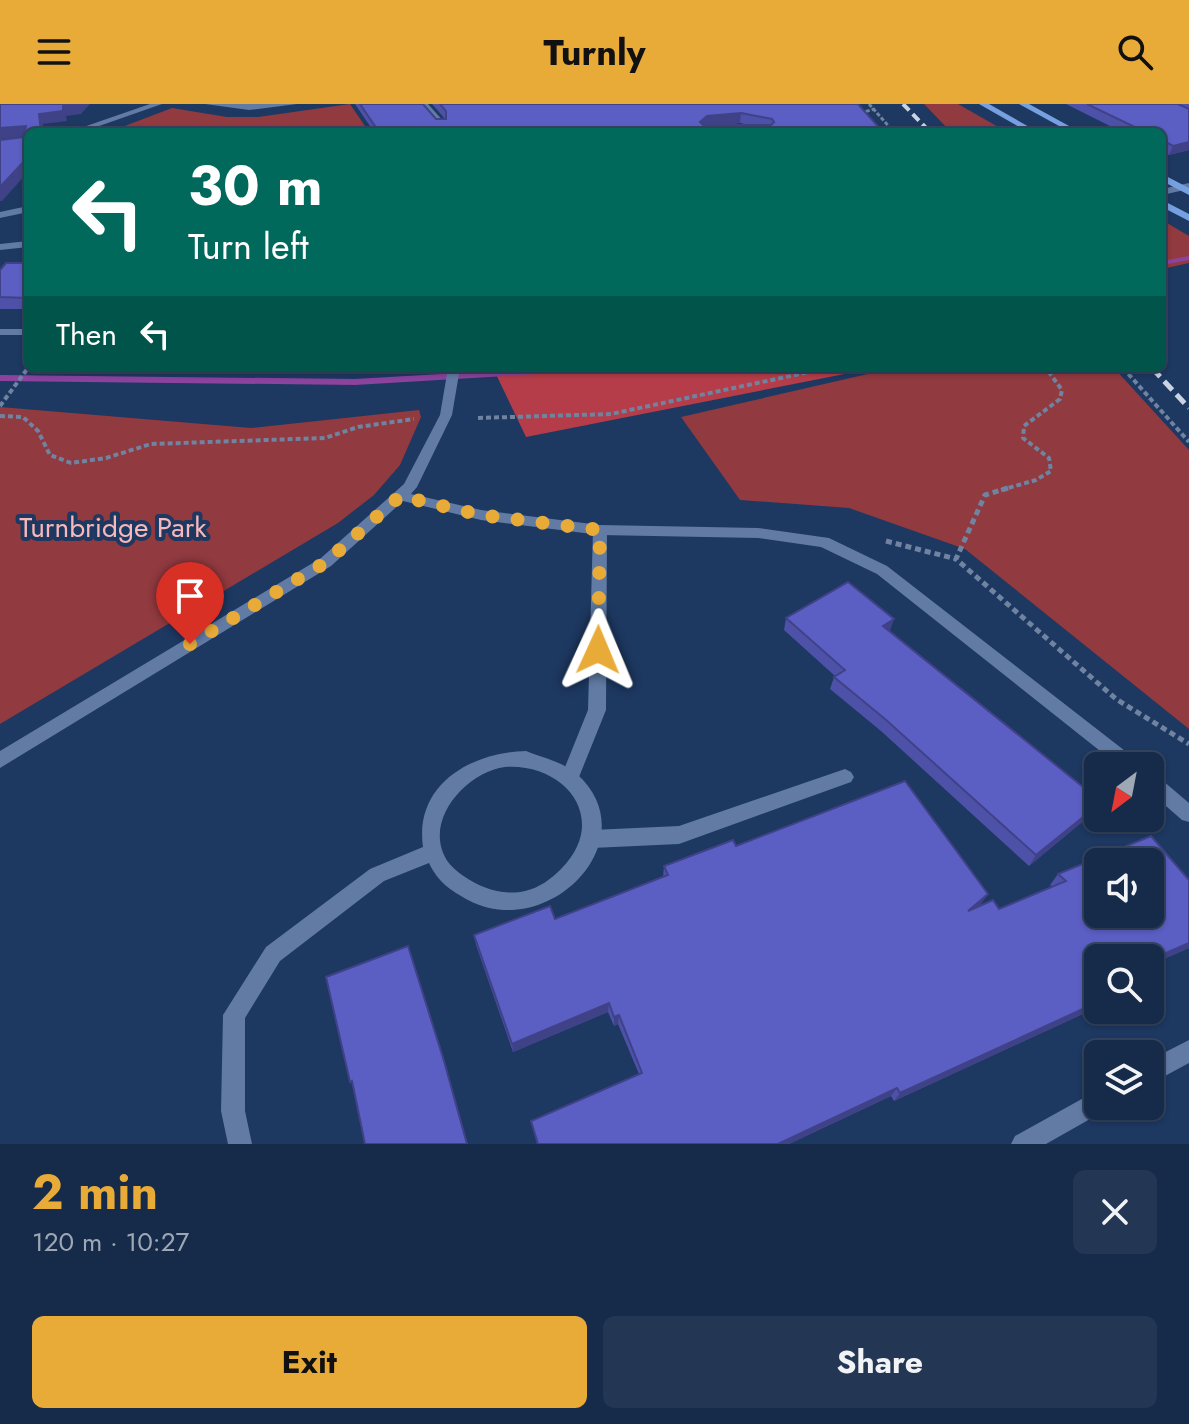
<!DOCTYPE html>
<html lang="en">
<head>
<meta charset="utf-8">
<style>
	body { margin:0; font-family:Jost,sans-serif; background:#233653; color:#f1f3f6; height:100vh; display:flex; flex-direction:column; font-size:30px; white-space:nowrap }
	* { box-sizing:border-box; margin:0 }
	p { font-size:26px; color:#9ea7b4 }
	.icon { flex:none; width:44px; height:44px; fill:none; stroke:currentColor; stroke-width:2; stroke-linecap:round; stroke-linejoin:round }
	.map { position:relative; height:1040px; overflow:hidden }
	.side { display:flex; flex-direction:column; background:#162a49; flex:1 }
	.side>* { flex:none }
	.hud { position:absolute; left:24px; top:24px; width:1142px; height:244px; border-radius:12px; box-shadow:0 2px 6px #0004,0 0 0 2px #354661; background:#00695c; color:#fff; overflow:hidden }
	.needle { width:52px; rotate:212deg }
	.controls { position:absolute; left:1084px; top:648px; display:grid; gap:16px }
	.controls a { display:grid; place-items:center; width:80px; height:80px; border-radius:12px; background:#162a49; box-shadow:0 2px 6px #0004,0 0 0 2px #354661; font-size:40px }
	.pin { position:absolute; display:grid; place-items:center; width:68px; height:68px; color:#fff; margin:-82px -34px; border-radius:50% 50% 50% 0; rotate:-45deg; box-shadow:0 0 8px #0007 }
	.pin .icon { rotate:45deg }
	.me { position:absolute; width:88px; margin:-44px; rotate:1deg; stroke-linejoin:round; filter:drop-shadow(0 0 6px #0008) }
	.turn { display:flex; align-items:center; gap:28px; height:168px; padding:0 32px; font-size:36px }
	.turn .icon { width:104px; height:104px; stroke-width:2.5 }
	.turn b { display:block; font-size:56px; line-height:68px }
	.then { display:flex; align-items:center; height:76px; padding:0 32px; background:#0003; gap:16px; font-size:30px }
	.round { display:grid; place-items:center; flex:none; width:84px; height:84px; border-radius:12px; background:#233653 }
	.headline { display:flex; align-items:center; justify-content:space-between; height:136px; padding:0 32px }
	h1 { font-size:48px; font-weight:700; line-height:60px; color:#e9ab38 }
	.cta { display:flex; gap:16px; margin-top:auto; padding:16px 32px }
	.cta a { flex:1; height:92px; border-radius:12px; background:#e9ab38; color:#111; font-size:32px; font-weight:700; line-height:92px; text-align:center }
	.cta a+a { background:#233653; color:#f1f3f6 }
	header { display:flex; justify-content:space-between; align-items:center; height:104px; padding:0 32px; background:#e9ab38; color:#111; font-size:36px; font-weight:700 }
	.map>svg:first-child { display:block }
</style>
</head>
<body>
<header><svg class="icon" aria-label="menu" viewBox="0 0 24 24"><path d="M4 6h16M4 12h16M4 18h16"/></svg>Turnly<svg class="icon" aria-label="search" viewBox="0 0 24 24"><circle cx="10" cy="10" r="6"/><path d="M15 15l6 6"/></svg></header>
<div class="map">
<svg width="1189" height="1040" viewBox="0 0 1189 1040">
	<rect width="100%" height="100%" fill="#1d3861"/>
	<g fill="#913a40">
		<path d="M350,0L369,28H109L172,4L227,13H258Z"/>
		<path d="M924,0H958L1007,28H951Z"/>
		<path d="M1162,116L1189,132V159L1162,165Z"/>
		<path d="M894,264H1114L1189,346V625L965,445L849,404L740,396L681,313Z"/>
		<path d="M0,303L251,324L419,306L421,313L400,361L374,391L338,419L0,620Z"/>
	</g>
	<path fill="#b53d49" d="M493,264H875L526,333Z"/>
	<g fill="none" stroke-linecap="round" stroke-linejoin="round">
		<g fill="#8b439e" fill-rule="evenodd">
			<path d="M1189,152V156L1162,161V157Z"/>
			<path d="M546,264H592L588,267L355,281L0,277V271L355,275Z"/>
		</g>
		<g stroke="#7083a0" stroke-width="3" stroke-dasharray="4 2" stroke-linecap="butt">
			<path d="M869,0L894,28"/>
			<path d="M860,9L875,5"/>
		</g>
		<g stroke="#7083a0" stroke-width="4" stroke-dasharray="5 3" stroke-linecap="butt">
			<path d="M1123,264L1189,338"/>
			<path d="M0,302L28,264"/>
			<path d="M0,312L23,313L38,327L50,351L71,359L106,354L151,340L325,334L358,323L414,315"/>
			<path d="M478,314L611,310L828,264"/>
			<path d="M1001,386L1036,376L1051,367L1049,354L1023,334L1024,322L1060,295L1062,286L1046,264"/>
		</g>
		<g stroke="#7083a0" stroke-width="5" stroke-dasharray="6 4" stroke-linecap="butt">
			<path d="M1008,384L985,391L956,455L1116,595L1189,640"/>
			<path d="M886,437L956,455"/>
		</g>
		<g fill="#617ba4" fill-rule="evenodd">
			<path d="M420,0H428L445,19V23H439Z"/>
			<path d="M600,421L607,426L606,606L579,673L576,678L570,681L564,678L561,673L588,606L593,426Z"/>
			<path d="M845,665L851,668L854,673L851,678L679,740L592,744L585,741L582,735L585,729L592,726L679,722Z"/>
		</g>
		<g fill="#617ba4" fill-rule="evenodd">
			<path d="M150,0H162L82,28H69Z"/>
			<path d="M205,0H297L249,6Z"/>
			<path d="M1189,79V85L1162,91V85Z"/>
			<path d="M28,102V108L0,114V108Z"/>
			<path d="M28,137V143L0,146V140Z"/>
			<rect x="0" y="225" width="28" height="6"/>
			<path d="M448,264H460L452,311L417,383L411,390L481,406L600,421L758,424L829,434L887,462L1138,657L1141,662H1119L877,470L821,443L758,434L600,431L481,416L403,397L331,462L0,664V647L321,454L404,380L440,311Z"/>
			<path d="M526,647C541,653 565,659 577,670C649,735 549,839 468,796C450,786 438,778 429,759L384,777L280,857L245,914V1007L252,1040H228L221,1007L223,911L266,843L370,765L423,743C414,680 472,648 526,647ZM505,663C566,659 610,716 561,765C551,775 539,784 525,787C509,791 491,787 477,780C466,774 456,768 448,758C421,718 466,668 505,663Z"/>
			<path d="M1150,669L1156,671L1189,699V718L1182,716L1150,688Z"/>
			<path d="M1189,936V959L1150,980V956Z"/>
			<path d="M1098,986V1002H1108L1106,1006L1046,1040H1011L1015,1032Z"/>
		</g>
		<g fill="#76a0e0" fill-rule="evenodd">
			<path d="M979,0H989L1038,28H1028Z"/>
			<path d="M1019,0H1029L1080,28H1070Z"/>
			<path d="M1162,70L1189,84V91L1162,77Z"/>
			<path d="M1162,96L1189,110V117L1162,103Z"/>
		</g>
		<path stroke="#c9d3e2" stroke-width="4" stroke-dasharray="9 5" stroke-linecap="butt" d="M903,0L930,28"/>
		<path stroke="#c9d3e2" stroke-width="5" stroke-dasharray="12 6" stroke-linecap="butt" d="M1152,264L1189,304"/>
	</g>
	<g fill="#4e51a8" fill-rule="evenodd">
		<path d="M355,0H423L436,15H445L432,0H858L883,28H374ZM740,19L749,21H719Z"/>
		<path d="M1066,0H1189V46L1169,51L1162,48V28H1122Z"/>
		<path d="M28,159V205H0V166Z"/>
		<path d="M786,514L890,527L1093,709L1029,762L881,627L830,585L834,573L835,572L784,526Z"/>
		<path d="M736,742L981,800L980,802L999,805L1053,783L1050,781L1058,770L1189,844L1150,861V854H1098V903L894,997L891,992L789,1040H537L531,1017L639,970L618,920L614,922L608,908L513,948L476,841L474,831L555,815L663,773L664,762Z"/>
	</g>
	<g fill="#404288">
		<path d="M75,0H90L81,10L66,12L67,17L43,20L44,28H41L39,10L63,2Z"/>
		<path d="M741,9L740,19L706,22L699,28L700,18L707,12Z"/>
		<path d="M26,22L28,32L0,35V24Z"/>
		<path d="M1189,38V46L1169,51L1173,42Z"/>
		<path d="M28,53V68L2,97H0V83Z"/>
		<path d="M894,515L890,527L883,522Z"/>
		<path d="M1098,701L1093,709L1029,762L1036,751Z"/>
		<path d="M988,790L981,800L961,817L968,807Z"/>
		<path d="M1189,839V844L1150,861V856Z"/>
		<path d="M1098,898V903L894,997L900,989Z"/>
		<path d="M609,899L608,908L513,948L512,940Z"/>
		<path d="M619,911L618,920L614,922V913Z"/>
		<path d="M897,984L891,992L789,1040H778Z"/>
	</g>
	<g fill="#5b5ec3" stroke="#404288" stroke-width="2" fill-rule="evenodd">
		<path d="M0,0H75L63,2V7L39,10L41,28H28V53L0,83V36L24,33L26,22L0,24Z"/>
		<path d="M360,0H423L436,15H446V7L440,0H858L883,28H379ZM741,9L772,15L774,18L771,21H703L700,18L707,12Z"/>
		<path d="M1087,0H1178L1189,5V38L1173,42L1162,36V28H1145Z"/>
		<path d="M6,159H28V194L0,193V166Z"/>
		<path d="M848,478L894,515L883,522L1098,695V701L1036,751L885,615L834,573L845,566L786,514Z"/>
		<path d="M905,677L988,790L968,807L993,796L999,805L1066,777L1058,770L1151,732L1189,776V839L1150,856V854H1098V898L900,989L897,984L778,1040H538L531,1017L642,969L619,911L614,913L609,899L512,940L474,831L550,802L555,815L668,771L664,762L733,736L736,742ZM1098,758H1150V810H1098Z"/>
		<path d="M408,842L444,957L467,1040H365L352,977L350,978L326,873Z"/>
	</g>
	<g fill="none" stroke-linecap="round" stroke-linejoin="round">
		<path stroke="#e9ab38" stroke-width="14" stroke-dasharray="0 25.2" d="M190,540L326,458L400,392L481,411L600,426L598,546"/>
	</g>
	<g text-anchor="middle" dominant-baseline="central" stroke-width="8" stroke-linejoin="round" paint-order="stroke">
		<g font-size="28" fill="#f8b8b9" stroke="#1d3861">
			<text x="113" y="423">Turnbridge Park</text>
		</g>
	</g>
</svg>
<div class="controls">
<a><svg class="needle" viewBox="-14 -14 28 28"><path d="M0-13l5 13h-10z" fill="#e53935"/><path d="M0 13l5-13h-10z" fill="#9ea7b4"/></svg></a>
<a><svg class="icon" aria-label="sound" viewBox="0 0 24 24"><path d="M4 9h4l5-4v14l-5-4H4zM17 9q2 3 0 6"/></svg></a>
<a><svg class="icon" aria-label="search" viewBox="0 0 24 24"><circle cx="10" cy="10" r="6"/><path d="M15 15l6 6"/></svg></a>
<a><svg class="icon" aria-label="layers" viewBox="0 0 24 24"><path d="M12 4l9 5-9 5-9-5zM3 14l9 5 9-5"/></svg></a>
</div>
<div class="pin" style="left:190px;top:540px;background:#d93025"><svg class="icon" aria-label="arrive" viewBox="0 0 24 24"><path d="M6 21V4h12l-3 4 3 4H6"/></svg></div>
<svg class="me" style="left:598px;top:546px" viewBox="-20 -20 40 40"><path d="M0-17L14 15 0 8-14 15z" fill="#e9ab38" stroke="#fff" stroke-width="4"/></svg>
<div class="hud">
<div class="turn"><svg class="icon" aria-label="left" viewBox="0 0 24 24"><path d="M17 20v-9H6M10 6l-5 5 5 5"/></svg><div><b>30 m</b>Turn left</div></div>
<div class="then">Then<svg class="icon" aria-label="left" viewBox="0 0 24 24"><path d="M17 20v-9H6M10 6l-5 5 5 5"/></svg></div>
</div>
</div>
<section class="side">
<div class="headline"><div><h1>2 min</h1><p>120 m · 10:27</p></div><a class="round"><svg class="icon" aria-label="close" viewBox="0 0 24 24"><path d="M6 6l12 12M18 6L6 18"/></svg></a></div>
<div class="cta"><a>Exit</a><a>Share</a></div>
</section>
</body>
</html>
